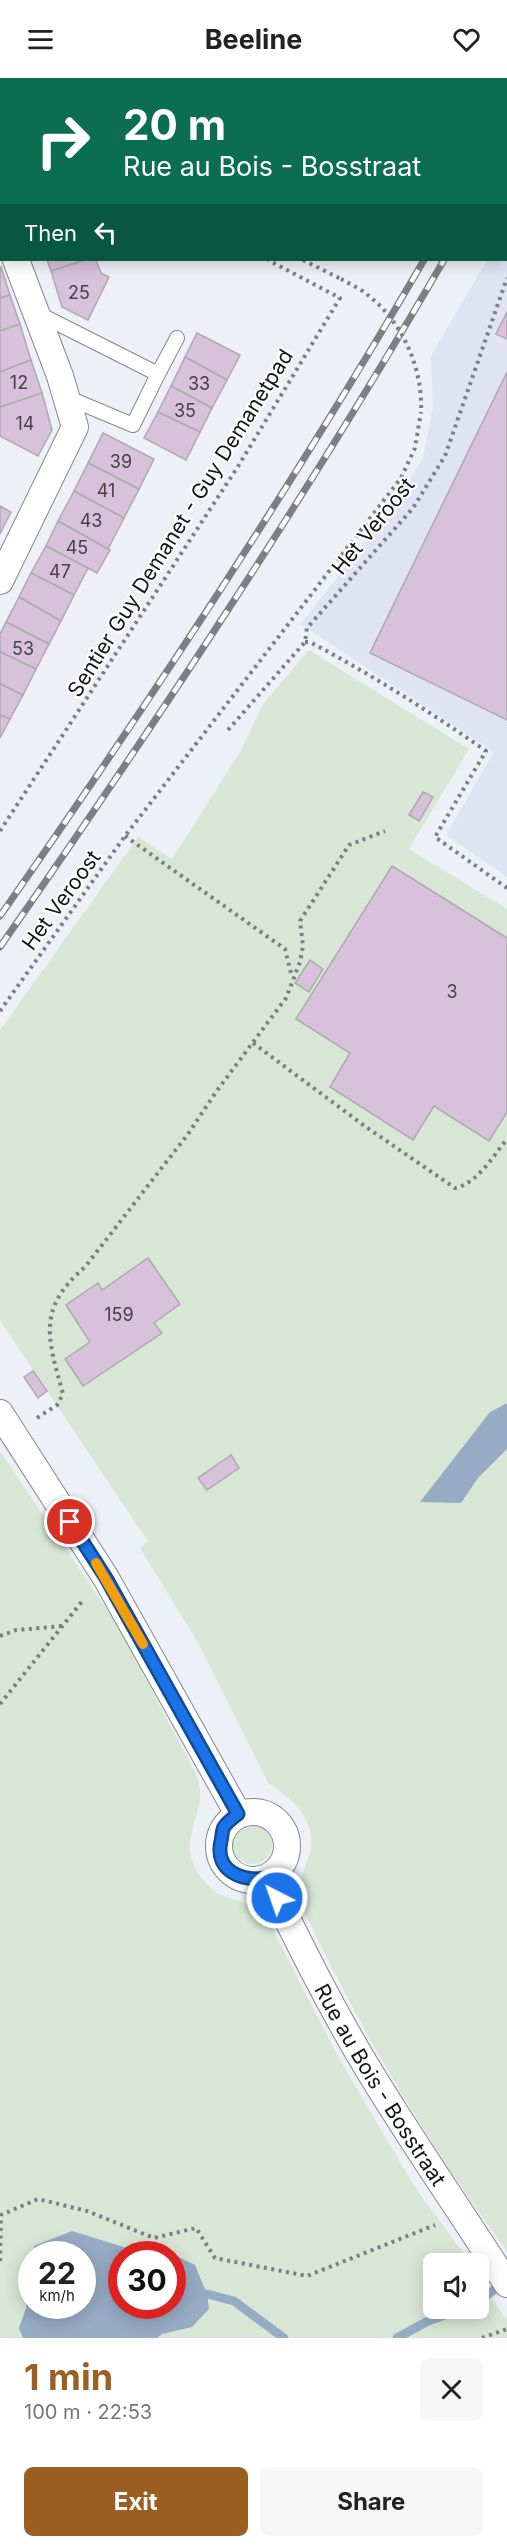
<!DOCTYPE html>
<html lang="en">
<head>
<meta charset="utf-8">
<style>
	body { margin:0; font-family:Inter,sans-serif; background:#f6f6f6; color:#222; height:100vh; display:flex; flex-direction:column; font-size:22px; white-space:nowrap }
	* { box-sizing:border-box; margin:0 }
	p { font-size:20px; color:#767676 }
	.icon { flex:none; width:33px; height:33px; fill:none; stroke:currentColor; stroke-width:2; stroke-linecap:round; stroke-linejoin:round }
	.map { position:relative; height:2260px; overflow:hidden }
	.sheet { display:flex; flex-direction:column; background:#fff; flex:1 }
	.sheet>* { flex:none }
	.banner { position:absolute; left:0px; top:0px; width:507px; height:183px; box-shadow:0 3px 15px #0003; background:#0b6e4f; color:#fff; overflow:hidden }
	.tools { position:absolute; left:423px; top:2175px; display:grid; gap:12px }
	.tools a { display:grid; place-items:center; width:66px; height:66px; border-radius:9px; background:#fff; box-shadow:0 3px 15px #0003; font-size:30px }
	.speed { position:absolute; left:18px; top:2163px; display:flex; gap:12px; font-size:30px; font-weight:700; text-align:center }
	.speed>* { display:grid; place-content:center; width:78px; height:78px; border-radius:50%; background:#fff; box-shadow:0 3px 15px #0003; line-height:1 }
	.speed small { font-size:15px; font-weight:400 }
	.speed .limit { border:9px solid #d22; background:#fff; color:#111 }
	.pin { position:absolute; display:grid; place-items:center; width:51px; height:51px; color:#fff; margin:-26px; border:3px solid #fff; border-radius:50%; box-shadow:0 2px 6px #0007 }
	.me { position:absolute; width:66px; margin:-33px; rotate:319deg; stroke-linejoin:round; filter:drop-shadow(0 0 4px #0008) }
	.turn { display:flex; align-items:center; gap:21px; height:126px; padding:0 24px; font-size:27px }
	.turn .icon { width:78px; height:78px; stroke-width:2.5 }
	.turn b { display:block; font-size:42px; line-height:51px }
	.then { display:flex; align-items:center; height:57px; padding:0 24px; background:#0003; gap:12px; font-size:22px }
	.round { display:grid; place-items:center; flex:none; width:63px; height:63px; border-radius:9px; background:#f6f6f6 }
	.headline { display:flex; align-items:center; justify-content:space-between; height:102px; padding:0 24px }
	h1 { font-size:36px; font-weight:700; line-height:45px; color:#9d5e24 }
	.cta { display:flex; gap:12px; margin-top:auto; padding:12px 24px }
	.cta a { flex:1; height:69px; border-radius:9px; background:#9d5e24; color:#fff; font-size:24px; font-weight:700; line-height:69px; text-align:center }
	.cta a+a { background:#f6f6f6; color:#222 }
	header { display:flex; justify-content:space-between; align-items:center; height:78px; padding:0 24px; background:#fff; font-size:27px; font-weight:700 }
	.map>svg:first-child { display:block }
</style>
</head>
<body>
<header><svg class="icon" aria-label="menu" viewBox="0 0 24 24"><path d="M4 6h16M4 12h16M4 18h16"/></svg>Beeline<svg class="icon" aria-label="heart" viewBox="0 0 24 24"><path d="M12 20l-8-8c-3-5 5-10 8-4 3-6 11-1 8 4z"/></svg></header>
<div class="map">
<svg width="507" height="2260" viewBox="0 0 507 2260">
	<rect width="100%" height="100%" fill="#eef0f8"/>
	<path fill="#dfe3f2" d="M507,147V799L446,757L494,674L301,546L389,433L423,381L433,329L431,278L487,182H506Z"/>
	<g fill="#d8e7d5" fill-rule="evenodd">
		<path d="M309,572L469,671L409,771L507,831V1325L490,1334L461,1425L478,1400L507,1371V2173C427,2066 358,1948 301,1827C296,1809 302,1798 308,1781C320,1746 295,1722 268,1705L197,1563L140,1470L148,1463L0,1243V952L138,759L172,781L242,671L263,626Z"/>
		<path d="M0,1373L118,1548L197,1698C211,1739 169,1763 205,1804C220,1823 236,1819 254,1829C261,1833 265,1840 270,1846L336,1975L416,2111L471,2185L434,2186V2230H478L479,2195L484,2203L481,2206L507,2242V2260H0ZM32,2176H82V2228H32ZM122,2176H172V2228H122Z"/>
		<circle cx="252" cy="1766" r="20"/>
	</g>
	<g fill="#96acc4" fill-rule="evenodd">
		<path d="M507,1325V1371L478,1400L461,1425L420,1424L490,1334Z"/>
		<path d="M72,2153L140,2174L171,2175L195,2187L207,2216L209,2231L192,2249L162,2256L157,2260H23L19,2250L26,2230L31,2186L32,2228H82V2176H33L34,2168ZM122,2176H172V2228H122Z"/>
	</g>
	<g fill="none" stroke-linecap="round" stroke-linejoin="round">
		<g stroke="#96acc4" stroke-width="9">
			<path d="M207,2216L234,2223L284,2260"/>
			<path d="M478,2224L503,2205"/>
			<path d="M397,2260L428,2243L465,2230"/>
		</g>
	</g>
	<g fill="#d8c1db" stroke="#aea9af" stroke-width="1.5">
		<path d="M184,0H423L426,2H187Z"/>
		<path d="M47,182H85L51,193Z"/>
		<path d="M85,182H96L101,195L109,199L88,242L62,229L51,193Z"/>
		<path d="M1,189L10,217L0,220V190Z"/>
		<path d="M10,217L20,246L0,253V220Z"/>
		<path d="M507,234V261L496,256Z"/>
		<path d="M20,246L31,282L0,294V253Z"/>
		<path d="M197,255L240,277L227,302L185,279Z"/>
		<path d="M185,279L227,302L212,330L171,308Z"/>
		<path d="M31,282L42,315L0,329V294Z"/>
		<path d="M507,294V642L370,575Z"/>
		<path d="M171,308L212,330L200,354L158,334Z"/>
		<path d="M42,315L52,352L38,378L0,358V329Z"/>
		<path d="M158,334L200,354L186,382L144,360Z"/>
		<path d="M103,355L154,381L139,411L88,385Z"/>
		<path d="M88,385L139,411L124,440L74,413Z"/>
		<path d="M74,413L124,440L108,471L58,443Z"/>
		<path d="M0,428L11,434L0,456Z"/>
		<path d="M58,443L110,472L97,495L46,468Z"/>
		<path d="M46,468L88,490L74,517L31,495Z"/>
		<path d="M31,495L74,517L61,543L19,519Z"/>
		<path d="M19,519L61,543L49,566L6,544Z"/>
		<path d="M6,544L49,566L36,591L0,574V556Z"/>
		<path d="M0,574L36,591L23,617L0,606Z"/>
		<path d="M0,606L23,617L10,641L0,637Z"/>
		<path d="M0,637L10,641L0,660Z"/>
		<path d="M423,714L433,719L419,743L409,737Z"/>
		<path d="M392,788L507,860V1034L489,1063L434,1028L413,1062L330,1009L350,975L296,941Z"/>
		<path d="M310,882L323,891L309,914L295,905Z"/>
		<path d="M148,1180L180,1226L154,1245L162,1255L83,1308L65,1281L90,1264L66,1227L98,1205L102,1212Z"/>
		<path d="M33,1293L47,1313L38,1320L24,1299Z"/>
		<path d="M231,1377L239,1390L207,1412L198,1400Z"/>
	</g>
	<g fill="none" stroke-linecap="round" stroke-linejoin="round">
		<g stroke="#86878f" stroke-width="16">
			<g id="service">
				<path d="M130,0L131,2"/>
				<path d="M37,235L158,296L133,347L66,319"/>
				<path d="M158,296L177,260"/>
			</g>
		</g>
		<g stroke="#86878f" stroke-width="28">
			<g id="minor">
				<path d="M0,138L2,142"/>
				<path d="M0,503L75,349L60,298L16,182"/>
				<path d="M0,1335L106,1500L238,1736"/>
				<circle cx="253" cy="1768" r="34"/>
				<path id="s1" d="M267,1800C298,1863 329,1926 365,1986C410,2061 460,2132 507,2206"/>
			</g>
		</g>
		<g stroke="#7c7e83" stroke-width="4" stroke-dasharray="3 4.5" stroke-linecap="butt">
			<path d="M67,0L68,2"/>
			<path d="M303,182L341,201"/>
			<path d="M305,564H310C372,597 429,633 486,673L435,759L507,810"/>
			<path d="M228,652L305,564L307,550L413,430L445,378L507,200"/>
			<path d="M0,753L237,390L340,220L268,182"/>
			<path d="M125,758L285,871L292,899"/>
			<path d="M0,933L125,758L401,400L415,370L421,334"/>
			<path d="M253,965L366,1049L455,1110C477,1106 494,1077 507,1061"/>
			<path d="M37,1340L57,1327L63,1316C48,1261 36,1231 85,1189L188,1056L216,1014L286,920L300,884L303,868L300,843L349,767L385,753"/>
			<path d="M0,1558L16,1552L63,1548"/>
			<path d="M0,1626L84,1521"/>
			<path d="M0,2183L1,2137L38,2121L87,2133L154,2160L196,2150L215,2180L307,2198L435,2147"/>
			<path d="M482,2260L507,2251"/>
		</g>
		<use href="#service" stroke="#fff" stroke-width="14"/>
		<use href="#minor" stroke="#fff" stroke-width="26"/>
		<g stroke="#7e7f84" stroke-width="7">
			<g id="rail">
				<path d="M506,40L507,38"/>
				<path d="M506,74L507,72"/>
				<path d="M0,838C149,625 293,407 424,182"/>
				<path d="M0,869C156,645 307,418 444,182"/>
			</g>
		</g>
		<use href="#rail" stroke="#fff" stroke-width="4.5" stroke-dasharray="14" stroke-linecap="butt"/>
		<path stroke="#7c7e83" stroke-width="4" stroke-dasharray="3 4.5" stroke-linecap="butt" d="M341,201C350,206 361,211 369,218C403,245 423,291 421,334"/>
	</g>
	<g fill="none" stroke-linecap="round" stroke-linejoin="round">
		<g stroke="#114b97" stroke-width="15">
			<path id="route" d="M70,1444L106,1500L238,1736C234,1739 227,1744 224,1749C222,1752 222,1759 221,1763C214,1793 242,1804 267,1800L277,1820"/>
		</g>
		<use href="#route" stroke="#1a73e8" stroke-width="10"/>
		<path stroke="#f59e0b" stroke-width="10" d="M96,1485L143,1566"/>
	</g>
	<g text-anchor="middle" dominant-baseline="central" stroke-width="4.5" stroke-linejoin="round" paint-order="stroke">
		<g font-size="18" fill="#454049">
			<text x="79" y="214">25</text>
			<text x="19" y="304">12</text>
			<text x="199" y="305">33</text>
			<text x="185" y="332">35</text>
			<text x="25" y="345">14</text>
			<text x="121" y="383">39</text>
			<text x="106" y="412">41</text>
			<text x="91" y="442">43</text>
			<text x="77" y="469">45</text>
			<text x="60" y="493">47</text>
			<text x="23" y="570">53</text>
			<text x="452" y="913">3</text>
			<text x="119" y="1236">159</text>
		</g>
		<g font-size="21" fill="#141518" stroke="#fff">
			<text transform="translate(180 445) rotate(-58)">Sentier Guy Demanet - Guy Demanetpad</text>
			<text transform="translate(373 448) rotate(-51)">Het Veroost</text>
			<text transform="translate(61 822) rotate(-54)">Het Veroost</text>
			<text stroke="none"><textPath href="#s1" startOffset="236">Rue au Bois - Bosstraat</textPath></text>
		</g>
	</g>
</svg>
<div class="tools">
<a><svg class="icon" aria-label="sound" viewBox="0 0 24 24"><path d="M4 9h4l5-4v14l-5-4H4zM17 9q2 3 0 6"/></svg></a>
</div>
<div class="speed"><div>22<small>km/h</small></div><div class="limit">30</div></div>
<div class="pin" style="left:70px;top:1444px;background:#d93025"><svg class="icon" aria-label="arrive" viewBox="0 0 24 24"><path d="M6 21V4h12l-3 4 3 4H6"/></svg></div>
<svg class="me" style="left:277px;top:1820px" viewBox="-20 -20 40 40"><circle r="17" fill="#1a73e8" stroke="#fff" stroke-width="3"/><path d="M0-11L8 9 0 5-8 9z" fill="#fff"/></svg>
<div class="banner">
<div class="turn"><svg class="icon" aria-label="right" viewBox="0 0 24 24"><path d="M7 20v-9h11M14 6l5 5-5 5"/></svg><div><b>20 m</b>Rue au Bois - Bosstraat</div></div>
<div class="then">Then<svg class="icon" aria-label="left" viewBox="0 0 24 24"><path d="M17 20v-9H6M10 6l-5 5 5 5"/></svg></div>
</div>
</div>
<section class="sheet">
<div class="headline"><div><h1>1 min</h1><p>100 m · 22:53</p></div><a class="round"><svg class="icon" aria-label="close" viewBox="0 0 24 24"><path d="M6 6l12 12M18 6L6 18"/></svg></a></div>
<div class="cta"><a>Exit</a><a>Share</a></div>
</section>
</body>
</html>
